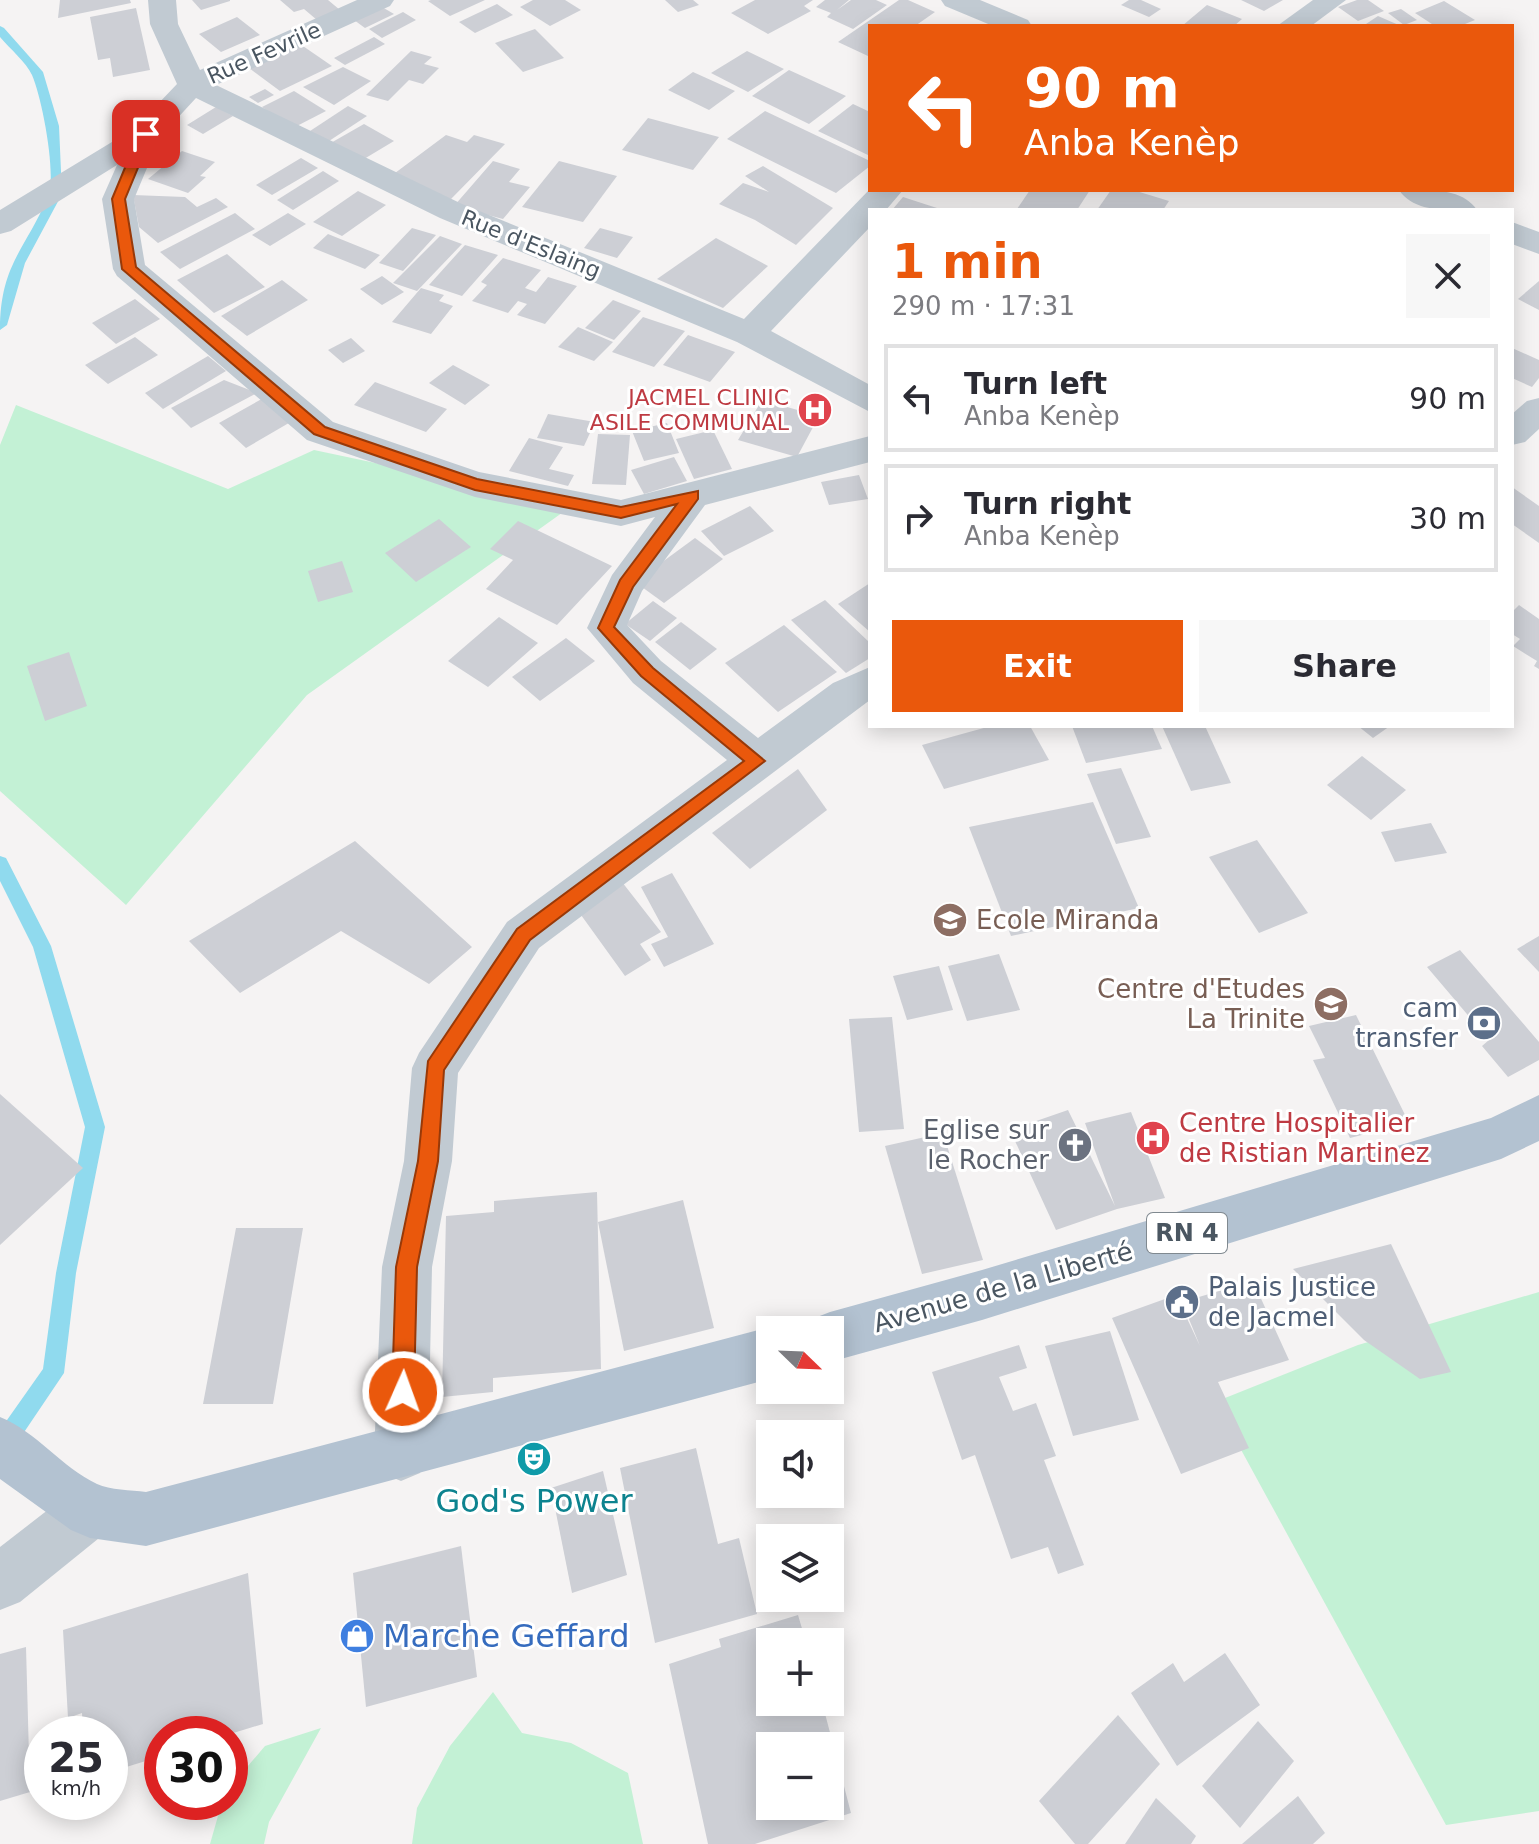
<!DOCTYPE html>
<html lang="en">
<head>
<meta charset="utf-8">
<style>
	body { margin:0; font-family:"DejaVu Sans",sans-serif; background:#f7f7f7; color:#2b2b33; height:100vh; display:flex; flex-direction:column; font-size:30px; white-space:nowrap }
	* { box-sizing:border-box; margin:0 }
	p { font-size:26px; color:#7c7c81 }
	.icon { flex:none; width:44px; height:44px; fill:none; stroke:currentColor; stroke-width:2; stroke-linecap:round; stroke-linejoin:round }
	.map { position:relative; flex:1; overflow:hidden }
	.panel { position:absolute; left:868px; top:208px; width:646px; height:520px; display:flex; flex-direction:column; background:#fff; border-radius:0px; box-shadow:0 4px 20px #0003 }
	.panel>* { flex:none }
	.hud { position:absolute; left:868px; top:24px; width:646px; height:168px; border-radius:0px; box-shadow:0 4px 20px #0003; background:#ea580c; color:#fff; overflow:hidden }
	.needle { width:52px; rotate:113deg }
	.tools { position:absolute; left:756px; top:1316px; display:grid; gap:16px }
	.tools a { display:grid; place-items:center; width:88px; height:88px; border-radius:0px; background:#fff; box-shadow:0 4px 20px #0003; font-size:40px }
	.speed { position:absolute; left:24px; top:1716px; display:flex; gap:16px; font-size:40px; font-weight:700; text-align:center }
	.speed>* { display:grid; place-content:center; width:104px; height:104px; border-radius:50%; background:#fff; box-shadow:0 4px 20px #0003; line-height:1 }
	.speed small { font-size:20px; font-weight:400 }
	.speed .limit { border:12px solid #d22; background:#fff; color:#111 }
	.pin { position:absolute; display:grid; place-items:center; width:68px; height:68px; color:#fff; margin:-34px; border-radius:16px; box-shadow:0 4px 12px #0006 }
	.me { position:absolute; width:88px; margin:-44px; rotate:2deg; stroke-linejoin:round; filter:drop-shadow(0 0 6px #0008) }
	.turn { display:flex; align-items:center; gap:28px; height:168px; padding:0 24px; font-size:36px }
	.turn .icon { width:104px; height:104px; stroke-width:2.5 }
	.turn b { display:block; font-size:56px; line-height:68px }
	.round { display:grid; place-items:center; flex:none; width:84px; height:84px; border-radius:0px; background:#f7f7f7 }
	.overview { display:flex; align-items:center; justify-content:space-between; height:136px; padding:0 24px }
	h1 { font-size:48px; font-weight:800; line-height:60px; color:#ea580c }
	.action { display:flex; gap:16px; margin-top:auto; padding:16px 24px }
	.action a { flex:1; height:92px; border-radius:0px; background:#ea580c; color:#fff; font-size:32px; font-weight:800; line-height:92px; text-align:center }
	.action a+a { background:#f7f7f7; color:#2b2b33 }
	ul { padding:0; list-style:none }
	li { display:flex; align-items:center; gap:24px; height:108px; margin:0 16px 12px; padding:0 8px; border:4px solid #e1e1e2; border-radius:0px }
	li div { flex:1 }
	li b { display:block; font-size:30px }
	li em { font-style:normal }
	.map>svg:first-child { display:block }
</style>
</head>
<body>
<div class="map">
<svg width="1539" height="1844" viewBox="0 0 1539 1844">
	<rect width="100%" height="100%" fill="#f5f3f3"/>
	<g fill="#c3f1d5">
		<path d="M16,405L228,489L314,450L573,505L307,695L126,905L0,791V445Z"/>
		<path d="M1539,1292V1811L1446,1825L1215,1402L1358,1345Z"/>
		<path d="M493,1692L522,1733L571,1743L628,1773L643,1844H412L417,1808L450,1746Z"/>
		<path d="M321,1728L269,1822L264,1844H210L222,1802H230V1787L265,1746Z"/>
	</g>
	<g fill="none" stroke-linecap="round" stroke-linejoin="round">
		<g fill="#90daee" fill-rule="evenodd">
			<path d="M0,26L4,28L43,72L59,126L62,194L25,263L7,325L0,330C0,265 25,250 48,197C57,175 42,98 32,75C26,62 10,49 0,37Z"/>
			<path d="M0,856L6,858L51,946L105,1127L76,1273L64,1373L8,1456L0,1459V1430L43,1369L56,1273L85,1127L33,947L0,881Z"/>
		</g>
	</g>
	<g fill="#cdcfd5" fill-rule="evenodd">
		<path d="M60,0H130L131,3L58,18Z"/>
		<path d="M192,0H230V1L201,10Z"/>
		<path d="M280,0H328L340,10L317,20L304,9L294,12Z"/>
		<path d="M431,0H485L450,16L428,1Z"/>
		<path d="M533,0H565L581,10L550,26L520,7Z"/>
		<path d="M665,0H693L699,5L678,12Z"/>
		<path d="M755,0H813L804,6L811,11L768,34L731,13Z"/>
		<path d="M825,0H849L837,10L851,0H876L887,5L853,29L827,17L831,13L816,7Z"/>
		<path d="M899,0H908L935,12L915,26H870L868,56L838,42Z"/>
		<path d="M1129,0H1141L1161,9L1149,17L1121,5Z"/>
		<path d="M1241,0H1283L1264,11Z"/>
		<path d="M1357,0H1368L1384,11L1358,21L1338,7Z"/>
		<path d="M1444,1L1475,20L1460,26H1435L1415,13Z"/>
		<path d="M497,4L513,15L475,33L459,22Z"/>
		<path d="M1207,5L1242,19L1234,26H1182Z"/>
		<path d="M382,7L394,14L365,28L354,20Z"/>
		<path d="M136,8L150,70L113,77L110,58L98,60L90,17Z"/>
		<path d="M1401,9L1417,20L1404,25L1388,13Z"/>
		<path d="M403,12L416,20L382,38L369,29Z"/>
		<path d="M1378,16L1401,26L1366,24Z"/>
		<path d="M237,17L260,35L221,52L199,34Z"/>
		<path d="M535,29L564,58L523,72L495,43Z"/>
		<path d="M374,37L385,44L345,65L334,58Z"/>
		<path d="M300,44L332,66L280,91L249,68Z"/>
		<path d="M411,51L432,57L424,64L439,68L423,84L409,80L388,101L366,95Z"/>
		<path d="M747,51L784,69L748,92L711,73Z"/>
		<path d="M343,67L371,81L334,105L303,87Z"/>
		<path d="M789,70L846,96L809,124L752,96Z"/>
		<path d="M693,72L735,91L709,110L668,90Z"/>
		<path d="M265,89L274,95L258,103L249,97Z"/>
		<path d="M294,91L326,111L293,128L262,107Z"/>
		<path d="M853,104L870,112V156L818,131Z"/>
		<path d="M348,106L367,116L326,143L307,133Z"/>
		<path d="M216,107L233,116L203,134L187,125Z"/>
		<path d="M765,111L870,161V166L836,193L727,139Z"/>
		<path d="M648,118L719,137L693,170L622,150Z"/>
		<path d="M364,124L394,141L359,162L329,144Z"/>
		<path d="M446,135L467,142L474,135L505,144L451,199L387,179Z"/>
		<path d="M182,151L215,162L200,176L206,177L188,193L148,179Z"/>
		<path d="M301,158L318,168L272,195L256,185Z"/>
		<path d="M493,161L520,169L509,182L530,187L503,219L454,206Z"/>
		<path d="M559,161L617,176L583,222L522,207Z"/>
		<path d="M763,166L833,208L796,245L755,220L719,204L743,183L769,192L745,176Z"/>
		<path d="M323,171L339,181L293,210L277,200Z"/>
		<path d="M1030,190H1090L1077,210L1017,209Z"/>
		<path d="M1111,190H1133L1169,201L1163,210H1097Z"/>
		<path d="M358,191L386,205L342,236L313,222Z"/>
		<path d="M133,195L185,197L197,207L216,198L228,207L158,243L139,227Z"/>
		<path d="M903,197L940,209V210H892Z"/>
		<path d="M235,213L255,229L180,269L160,252Z"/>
		<path d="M288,213L306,224L270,246L252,235Z"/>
		<path d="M412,228L436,235L403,271L379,263Z"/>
		<path d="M600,228L633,237L617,258L584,248Z"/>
		<path d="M328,234L380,255L365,269L313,248Z"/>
		<path d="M440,236L462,244L417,291L393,283Z"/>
		<path d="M716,238L768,266L723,308L657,279Z"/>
		<path d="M465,245L498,255L462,296L429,285Z"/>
		<path d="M227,254L265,287L214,313L177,280Z"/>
		<path d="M503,258L541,270L525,288L536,292L548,277L577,286L545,324L517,315L527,304L518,301L508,313L472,301L487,285L481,282Z"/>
		<path d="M382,276L404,292L382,305L360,289Z"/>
		<path d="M282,280L308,300L247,336L221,316Z"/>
		<path d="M1539,281V310L1518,299Z"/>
		<path d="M421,288L444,295L439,301L453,306L431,334L392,322Z"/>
		<path d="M135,299L160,319L116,344L92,323Z"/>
		<path d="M613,300L641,311L614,340L585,328Z"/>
		<path d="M643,317L685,331L654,367L612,352Z"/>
		<path d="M578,327L613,342L594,361L558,347Z"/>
		<path d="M688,335L735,352L710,382L663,365Z"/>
		<path d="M135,337L158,355L108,384L85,365Z"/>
		<path d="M351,338L365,351L343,363L328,350Z"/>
		<path d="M1512,348L1539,360V378L1532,387L1512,378Z"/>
		<path d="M208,356L226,371L163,409L145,393Z"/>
		<path d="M453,365L490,385L465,405L429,383Z"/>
		<path d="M224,380L257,393L191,428L171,408Z"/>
		<path d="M375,382L447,409L426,432L354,405Z"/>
		<path d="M267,396L294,420L246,448L219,423Z"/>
		<path d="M762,400L819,416L797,457L738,440Z"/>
		<path d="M548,414L595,422L584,446L537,438Z"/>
		<path d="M667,423L679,453L644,461L632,431Z"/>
		<path d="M713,430L732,469L694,479L676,439Z"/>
		<path d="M598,434L630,435L626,485L592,484Z"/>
		<path d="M529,438L563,447L549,469L574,475L568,486L509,471Z"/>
		<path d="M674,457L687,481L644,494L631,470Z"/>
		<path d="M859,475L868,499L829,505L821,482Z"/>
		<path d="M1512,487L1539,506V543L1512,524Z"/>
		<path d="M750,506L774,531L724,556L701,531Z"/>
		<path d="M439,519L471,547L416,582L385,553Z"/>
		<path d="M518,521L612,566L557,625L486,589L513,560L490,549Z"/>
		<path d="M695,538L723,559L664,603L635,582Z"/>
		<path d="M342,561L353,592L318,602L308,571Z"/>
		<path d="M870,583V632L838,604Z"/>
		<path d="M825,600L870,643V658L846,673L791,620Z"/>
		<path d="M653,601L677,618L650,641L625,624Z"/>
		<path d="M1519,605L1539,619V669L1534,666L1537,661L1513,646L1520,639L1512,634V612Z"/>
		<path d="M499,617L538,643L488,687L448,661Z"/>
		<path d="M681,622L717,649L690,670L655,642Z"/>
		<path d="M784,625L837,672L778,712L725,663Z"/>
		<path d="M566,638L595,661L540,701L512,677Z"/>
		<path d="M69,652L87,706L45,721L27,666Z"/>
		<path d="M991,726H1030L1049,760L944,789L922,745Z"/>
		<path d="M1072,726H1152L1162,749L1086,763Z"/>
		<path d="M1162,726H1205L1231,783L1191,791Z"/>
		<path d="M1358,726H1390L1373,738Z"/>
		<path d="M1362,756L1406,790L1371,820L1327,785Z"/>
		<path d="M1121,768L1151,837L1116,844L1087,774Z"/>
		<path d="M798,769L827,810L750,869L712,833Z"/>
		<path d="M1093,802L1139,908L1011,936L969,827Z"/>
		<path d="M1431,823L1447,853L1395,862L1381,832Z"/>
		<path d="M1257,840L1308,913L1259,933L1209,857Z"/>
		<path d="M355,841L472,947L429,984L341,931L240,993L189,941Z"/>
		<path d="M672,873L714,944L664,967L651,944L668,937L641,887Z"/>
		<path d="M622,882L661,932L640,944L651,960L625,976L576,908Z"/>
		<path d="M1539,936V972L1517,949Z"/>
		<path d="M1460,950L1539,1042V1060L1508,1077L1482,1046L1489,1040L1427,967Z"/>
		<path d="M999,954L1020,1010L967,1021L948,966Z"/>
		<path d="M939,966L953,1010L907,1020L893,976Z"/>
		<path d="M1356,1015L1409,1123L1350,1138L1313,1060L1325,1058L1309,1026Z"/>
		<path d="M892,1017L904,1129L859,1132L849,1019Z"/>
		<path d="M0,1094L83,1168L0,1245Z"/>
		<path d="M1068,1110L1115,1206L1085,1123L1131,1112L1165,1198L1117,1209L1056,1230L1010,1130Z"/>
		<path d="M943,1133L983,1260L922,1274L885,1146Z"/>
		<path d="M597,1192L601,1369L493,1378V1392L442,1397L446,1216L494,1212V1201Z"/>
		<path d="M683,1200L714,1328L624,1351L598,1222Z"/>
		<path d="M236,1228H303L273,1404H203Z"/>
		<path d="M1391,1244L1451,1372L1420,1379L1364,1340L1293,1269Z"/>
		<path d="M1253,1281L1289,1360L1218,1382L1249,1448L1181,1474L1112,1318L1176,1295L1200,1346L1182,1302Z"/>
		<path d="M1110,1331L1139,1420L1073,1436L1045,1346Z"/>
		<path d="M1019,1345L1027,1368L999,1377L1013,1411L1036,1403L1056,1456L1044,1460L1084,1565L1058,1574L1048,1547L1011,1559L975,1455L962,1460L932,1372Z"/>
		<path d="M696,1448L718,1544L739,1538L757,1614L655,1643L620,1468Z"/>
		<path d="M603,1471L627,1575L572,1593L551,1488Z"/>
		<path d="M461,1546L477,1677L366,1707L353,1573Z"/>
		<path d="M248,1573L263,1724L230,1734H162V1756L110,1772V1734H83L82,1713L68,1718L63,1630Z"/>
		<path d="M798,1615L806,1642H770V1702H822L851,1813L755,1844H708L669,1664L721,1647L719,1639ZM770,1746H830V1806H770Z"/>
		<path d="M26,1647L30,1792L0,1801V1654Z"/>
		<path d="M1225,1653L1260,1705L1177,1766L1131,1693L1173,1663L1184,1682Z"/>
		<path d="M1118,1715L1160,1764L1088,1844H1075L1039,1801Z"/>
		<path d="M1258,1721L1294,1761L1240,1828L1202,1786Z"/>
		<path d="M1298,1796L1325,1833L1313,1844H1242Z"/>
		<path d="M1156,1798L1196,1836L1191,1844H1125Z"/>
	</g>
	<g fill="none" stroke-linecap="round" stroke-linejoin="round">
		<g fill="#c1cad2" fill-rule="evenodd">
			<path d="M148,0H176L178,24L200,70L357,0H394L390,6L216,85L462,204L744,319L870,189L903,190L886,210H870V227L771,331L870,385V412L737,342L440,218L196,98L160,137L134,199L145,265L333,422L479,472L621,500L870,436V462L705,505L642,591L627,625L661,661L758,738L833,683L870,667V700L539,948L458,1073L452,1161L432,1267L428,1454L420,1473L401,1481L382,1473L374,1454L382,1267L404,1161L412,1068L419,1053L507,922L727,760L633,683L587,628L612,575L655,517L621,526L475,497L307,440L117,276L113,269L102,199L117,165L11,231L0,234V210L135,128L177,84L150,24Z"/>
			<path d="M941,0H980L1028,20L1032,26H993L945,6Z"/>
			<path d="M1313,0H1346L1311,26H1277Z"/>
			<path d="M1399,190C1424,190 1461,186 1477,210C1452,210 1415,214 1399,190Z"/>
			<path d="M1512,222L1539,232V254L1512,244Z"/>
			<path d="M1539,398V429L1525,442L1512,445V414L1527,401Z"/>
			<path d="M90,1484L109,1492L117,1511L109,1530L20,1602L0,1610V1547L71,1492Z"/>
		</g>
		<g fill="#b3c2d1" fill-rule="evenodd">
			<path d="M1539,1095V1141L1501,1159L982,1320L830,1362V1330H807L812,1319L830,1312L982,1270L1491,1118Z"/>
			<path d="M770,1327L777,1330H770V1379L146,1546L90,1538L71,1530L0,1479V1417C37,1432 61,1467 97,1484C110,1490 131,1490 146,1492Z"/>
		</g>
	</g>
	<path fill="#ea580c" stroke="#983908" stroke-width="2" d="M146,130L152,134L125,199L136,267L325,427L477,479L621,507L698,491V499L633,587L614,627L653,668L765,761L530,940L444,1070L438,1161L417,1267L414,1392L411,1400L403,1403L396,1400L392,1392L396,1267L418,1161L428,1061L517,929L744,761L641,676L598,628L620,580L677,504L621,518L475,490L314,434L122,269L112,199L139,134Z"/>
	<defs>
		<g id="hospital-disc" transform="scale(1.8)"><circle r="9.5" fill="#e0444e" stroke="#fff"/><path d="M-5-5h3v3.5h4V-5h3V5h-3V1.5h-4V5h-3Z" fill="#fff"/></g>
		<g id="school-disc" transform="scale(1.8)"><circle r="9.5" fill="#8d6e63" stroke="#fff"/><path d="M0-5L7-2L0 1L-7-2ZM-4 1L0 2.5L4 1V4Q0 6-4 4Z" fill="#fff"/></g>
		<g id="bank-disc" transform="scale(1.8)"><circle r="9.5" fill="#5c6f8a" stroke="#fff"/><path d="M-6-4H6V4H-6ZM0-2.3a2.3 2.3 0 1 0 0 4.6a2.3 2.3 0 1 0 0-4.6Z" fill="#fff"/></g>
		<g id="church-disc" transform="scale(1.8)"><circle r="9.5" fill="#6b7280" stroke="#fff"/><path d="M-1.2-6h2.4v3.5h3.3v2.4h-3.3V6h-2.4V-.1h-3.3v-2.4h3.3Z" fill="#fff"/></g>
		<g id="civic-disc" transform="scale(1.8)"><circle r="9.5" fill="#5c6f8a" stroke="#fff"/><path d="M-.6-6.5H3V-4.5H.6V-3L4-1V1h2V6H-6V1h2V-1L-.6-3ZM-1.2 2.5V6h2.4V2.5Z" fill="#fff"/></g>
		<g id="theatre-disc" transform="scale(1.8)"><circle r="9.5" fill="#0f9aa8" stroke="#fff"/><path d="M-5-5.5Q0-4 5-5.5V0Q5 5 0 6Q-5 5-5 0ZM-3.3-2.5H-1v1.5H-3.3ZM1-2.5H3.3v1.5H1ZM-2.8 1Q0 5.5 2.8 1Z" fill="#fff"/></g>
		<g id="shop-disc" transform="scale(1.8)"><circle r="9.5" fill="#3f7fe0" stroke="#fff"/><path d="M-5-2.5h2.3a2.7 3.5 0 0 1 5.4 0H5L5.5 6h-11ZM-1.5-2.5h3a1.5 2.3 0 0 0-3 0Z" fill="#fff"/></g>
	</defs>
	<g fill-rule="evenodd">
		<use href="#hospital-disc" x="815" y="410"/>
		<use href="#school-disc" x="950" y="920"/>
		<use href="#school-disc" x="1331" y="1004"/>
		<use href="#bank-disc" x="1484" y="1023"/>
		<use href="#hospital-disc" x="1153" y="1138"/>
		<use href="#church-disc" x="1075" y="1145"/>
		<use href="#civic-disc" x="1182" y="1302"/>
		<use href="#theatre-disc" x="534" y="1459"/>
		<use href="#shop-disc" x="357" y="1636"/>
	</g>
	<g text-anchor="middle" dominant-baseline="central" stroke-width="6" stroke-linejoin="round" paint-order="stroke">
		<g font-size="22" fill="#4a5661" stroke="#fff">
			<text transform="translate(264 53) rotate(-24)">Rue Fevrile</text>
			<text transform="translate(531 244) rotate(22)">Rue d'Eslaing</text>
		</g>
		<g font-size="22" fill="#be3a42" stroke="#fff" text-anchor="end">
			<text x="789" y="397">JACMEL CLINIC<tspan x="789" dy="25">ASILE COMMUNAL</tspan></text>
		</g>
		<rect fill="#fff" stroke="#808990" stroke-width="2" x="1147" y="1213" width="80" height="40" rx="6"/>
		<g font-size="24" font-weight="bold" fill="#4a5661">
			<text x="1187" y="1233">RN 4</text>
		</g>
		<g font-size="26" fill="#785e54" stroke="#fff" text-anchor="start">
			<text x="976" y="920">Ecole Miranda</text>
			<text x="1305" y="989" text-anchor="end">Centre d'Etudes<tspan x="1305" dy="30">La Trinite</tspan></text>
		</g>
		<g font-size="26" fill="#4e5e75" stroke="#fff" text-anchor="end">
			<text x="1458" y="1008">cam<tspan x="1458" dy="30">transfer</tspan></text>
			<text x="1208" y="1287" text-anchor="start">Palais Justice<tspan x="1208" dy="30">de Jacmel</tspan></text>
		</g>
		<g font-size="26" fill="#be3a42" stroke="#fff" text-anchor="start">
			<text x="1179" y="1123">Centre Hospitalier<tspan x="1179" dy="30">de Ristian Martinez</tspan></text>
		</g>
		<g font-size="26" fill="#5b616d" stroke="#fff" text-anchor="end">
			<text x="1049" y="1130">Eglise sur<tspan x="1049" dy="30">le Rocher</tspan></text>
		</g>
		<g font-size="26" fill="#4a5661" stroke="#fff">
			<text transform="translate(1003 1287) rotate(-16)">Avenue de la Liberté</text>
		</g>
		<g font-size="32" fill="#0d838f" stroke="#fff">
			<text x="534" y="1501">God's Power</text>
		</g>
		<g font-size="32" fill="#366cbe" stroke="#fff" text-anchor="start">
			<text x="383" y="1636">Marche Geffard</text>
		</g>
	</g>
</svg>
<div class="tools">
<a><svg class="needle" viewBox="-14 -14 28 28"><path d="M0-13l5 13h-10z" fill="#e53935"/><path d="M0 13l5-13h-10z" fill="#7c7c81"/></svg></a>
<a><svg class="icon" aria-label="sound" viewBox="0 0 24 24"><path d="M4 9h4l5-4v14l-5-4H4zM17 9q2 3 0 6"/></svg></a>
<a><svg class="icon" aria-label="layers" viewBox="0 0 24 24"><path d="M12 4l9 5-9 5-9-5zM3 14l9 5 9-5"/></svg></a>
<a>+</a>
<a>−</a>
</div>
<div class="speed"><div>25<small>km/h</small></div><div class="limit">30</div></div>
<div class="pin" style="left:146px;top:134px;background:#d93025"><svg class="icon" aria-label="arrive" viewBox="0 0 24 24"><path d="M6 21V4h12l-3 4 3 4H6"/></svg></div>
<svg class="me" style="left:403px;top:1392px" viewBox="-20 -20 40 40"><circle r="17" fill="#ea580c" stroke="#fff" stroke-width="3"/><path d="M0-11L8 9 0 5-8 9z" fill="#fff"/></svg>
<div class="hud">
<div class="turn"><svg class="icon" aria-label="left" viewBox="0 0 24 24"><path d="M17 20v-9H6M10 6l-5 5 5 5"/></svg><div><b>90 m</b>Anba Kenèp</div></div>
</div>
<section class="panel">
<div class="overview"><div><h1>1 min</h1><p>290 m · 17:31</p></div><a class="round"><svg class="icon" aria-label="close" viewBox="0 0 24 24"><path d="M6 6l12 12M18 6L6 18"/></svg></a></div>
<ul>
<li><svg class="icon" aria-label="left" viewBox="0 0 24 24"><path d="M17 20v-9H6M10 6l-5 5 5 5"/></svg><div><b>Turn left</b><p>Anba Kenèp</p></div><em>90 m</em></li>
<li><svg class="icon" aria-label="right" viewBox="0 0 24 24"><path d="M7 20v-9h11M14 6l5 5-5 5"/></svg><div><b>Turn right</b><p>Anba Kenèp</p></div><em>30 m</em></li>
</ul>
<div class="action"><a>Exit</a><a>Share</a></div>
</section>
</div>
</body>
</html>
